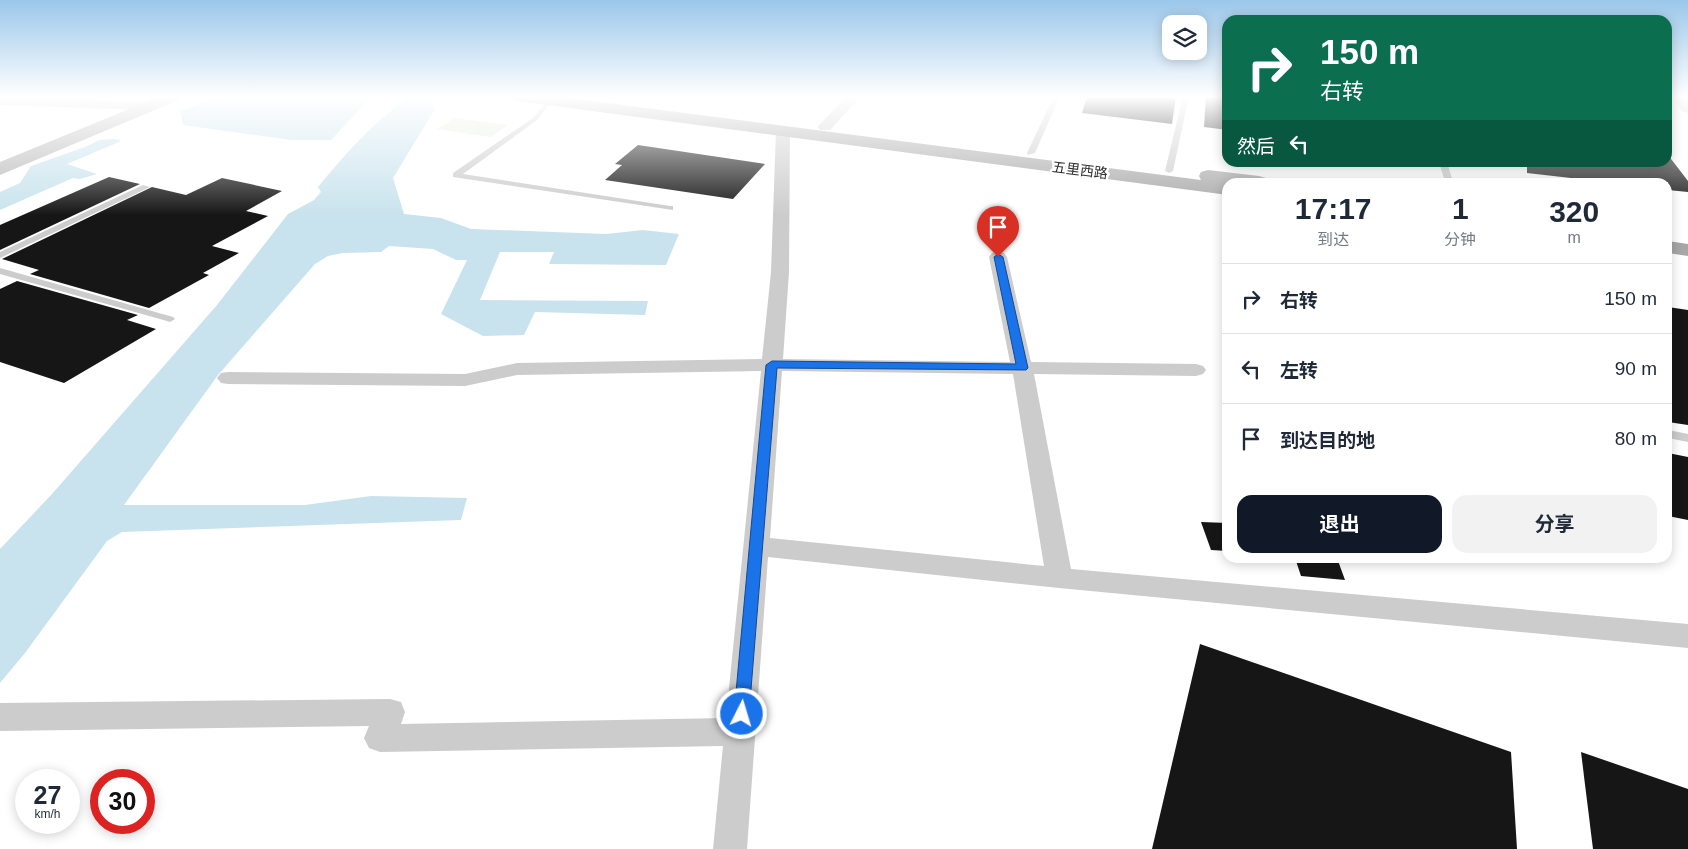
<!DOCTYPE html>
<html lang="zh">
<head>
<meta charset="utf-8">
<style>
	body { margin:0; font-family:Helvetica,"Noto Sans SC",sans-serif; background:#f2f2f3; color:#1f2937; height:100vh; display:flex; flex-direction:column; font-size:19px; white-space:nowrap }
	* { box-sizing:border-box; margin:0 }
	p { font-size:16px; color:#747a83 }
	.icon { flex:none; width:28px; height:28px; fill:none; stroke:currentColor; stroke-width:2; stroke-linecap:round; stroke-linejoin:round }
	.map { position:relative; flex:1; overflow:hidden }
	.panel { position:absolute; left:1222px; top:178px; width:450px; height:385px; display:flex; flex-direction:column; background:#fff; border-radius:15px; box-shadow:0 2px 12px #0003 }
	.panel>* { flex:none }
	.banner { position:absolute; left:1222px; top:15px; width:450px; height:152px; border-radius:15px; box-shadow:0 2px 12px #0003; background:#0b6e4f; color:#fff; overflow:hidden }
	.fabs { position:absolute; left:1162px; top:15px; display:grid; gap:10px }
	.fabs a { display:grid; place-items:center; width:45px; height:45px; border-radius:10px; background:#fff; box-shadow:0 2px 12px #0003; font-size:25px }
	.speed { position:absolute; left:15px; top:769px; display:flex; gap:10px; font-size:25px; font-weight:700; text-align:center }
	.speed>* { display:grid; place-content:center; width:65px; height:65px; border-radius:50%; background:#fff; box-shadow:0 2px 12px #0003; line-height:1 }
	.speed small { font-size:12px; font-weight:400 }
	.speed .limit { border:8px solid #d22; background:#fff; color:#111 }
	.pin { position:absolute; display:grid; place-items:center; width:42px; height:42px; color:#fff; margin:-51px -21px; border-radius:50% 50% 50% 0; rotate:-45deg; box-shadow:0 0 5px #0007 }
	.pin .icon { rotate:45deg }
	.me { position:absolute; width:55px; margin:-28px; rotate:5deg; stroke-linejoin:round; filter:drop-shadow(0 0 4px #0008) }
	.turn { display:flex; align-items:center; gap:18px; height:105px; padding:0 15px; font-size:22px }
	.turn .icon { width:65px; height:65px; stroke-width:2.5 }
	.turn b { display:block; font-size:35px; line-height:42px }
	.then { display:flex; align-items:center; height:48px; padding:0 15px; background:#0003; gap:10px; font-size:19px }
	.eta { display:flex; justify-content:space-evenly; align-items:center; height:85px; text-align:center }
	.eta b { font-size:30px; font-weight:700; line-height:35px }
	.action { display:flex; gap:10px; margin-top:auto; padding:10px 15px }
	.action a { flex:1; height:58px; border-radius:15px; background:#111827; color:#fff; font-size:20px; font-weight:700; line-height:58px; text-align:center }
	.action a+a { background:#f2f2f3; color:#1f2937 }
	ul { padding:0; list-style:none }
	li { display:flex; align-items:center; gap:15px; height:70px; padding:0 15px; border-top:1px solid #e0e1e3 }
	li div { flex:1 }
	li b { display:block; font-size:19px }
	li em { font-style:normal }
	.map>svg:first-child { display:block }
</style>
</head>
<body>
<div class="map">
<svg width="1688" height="849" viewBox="0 0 1688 849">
	<rect width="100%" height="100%" fill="#fff"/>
	<path fill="#e7eddd" d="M455,118L508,125L491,137L437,129Z"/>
	<g fill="#c8e3ed">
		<path d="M222,96H361L369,99L331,140H291L183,125L180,111Z"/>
		<path d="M411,96H430L435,109L393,178L404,214L441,218L471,229L606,234L643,230L679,234L666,265L549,264L554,252H500L480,300L648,301L645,315L535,312L524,335L483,336L441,314L467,260H456L433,249L389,246L381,252L343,253L328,256L315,264L218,375L124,505H305L371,496L467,498L461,520L122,532L107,541L25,653L0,683V549L52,494L217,305L288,214L314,200L321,192L318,187C346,153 374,121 411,96Z"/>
		<path d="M113,139L120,140L119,142L67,164L97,174L80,179L73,178L0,210V192L20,183L31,166L85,147L99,140Z"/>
	</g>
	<g fill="#161616">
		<path d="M1087,96H1176L1172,124L1082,113Z"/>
		<path d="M1206,96H1228V130L1204,127Z"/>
		<path d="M638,145L765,164L733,199L605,180L622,165L615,164Z"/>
		<path d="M1668,155L1688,181V192L1668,190V182H1606L1527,173V162H1668Z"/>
		<path d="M109,177L140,184L0,250V225Z"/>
		<path d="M222,178L282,191L246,211L268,216L212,246L239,253L203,273L209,275L149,308L30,274L39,270L2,259L152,187L186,195Z"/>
		<path d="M17,281L138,315L127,320L156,329L64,383L0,362V289Z"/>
		<path d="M1668,307L1688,310V425L1668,422Z"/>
		<path d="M1668,453L1688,457V520L1668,516Z"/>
		<path d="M1201,522L1228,523V551L1211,550Z"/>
		<path d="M1295,558H1337L1345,580L1301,576Z"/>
		<path d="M1200,644L1511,752L1517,849H1152Z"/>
		<path d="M1581,752L1688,789V849H1593Z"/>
	</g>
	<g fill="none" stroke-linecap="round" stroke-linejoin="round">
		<g fill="#ccc" fill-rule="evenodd">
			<path d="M1054,96H1060L1035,153L1028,155L1027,153Z"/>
			<path d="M1183,96H1189L1173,171L1169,173L1165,171Z"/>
			<path d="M550,98L553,100L537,120L463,174L670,206H673V210L453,177V173L533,118Z"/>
			<path d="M1439,162H1447L1453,182H1445Z"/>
			<path d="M143,185L150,187L0,258V252Z"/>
			<path d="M0,268L173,317L175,319L170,322L167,321L0,274Z"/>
			<path d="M1668,430L1688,434V442L1668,438Z"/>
		</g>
		<g fill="#ccc" fill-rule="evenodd">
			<path d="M847,96H861L830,130H820L818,127L820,124Z"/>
			<path d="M1680,96H1688V100L1682,99Z"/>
			<path d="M0,97L146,102L153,106L146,110L0,105Z"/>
			<path d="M783,127L788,128L790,131L789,272L783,359L1010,362L989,257L992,253L998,252L1004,253L1007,257L1031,362L1196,364L1203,366L1206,370L1203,374L1196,376L1034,374L1071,569L1688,624V648L1059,588L768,557L747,849H713L723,746L380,752L369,748L364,738L369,726L0,731V703L390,699L401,702L405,712L401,724L726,718L761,371L517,375L465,386L228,384L221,383L217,378L221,373L228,372L465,374L517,363L762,359L771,272L776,131L778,128ZM782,371L1013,374L1044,566L770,538Z"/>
		</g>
		<g fill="#b9b9b9" fill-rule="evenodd">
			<path d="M161,96H183L181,99L0,175V162Z"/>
			<path d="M1673,96H1688V113L1682,111Z"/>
		</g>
		<g fill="#a7a7a7" fill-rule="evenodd">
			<path d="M509,96H554L1201,180L1199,176L1201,172L1208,170L1259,176L1266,178L1269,182H1228V195L517,101L511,99Z"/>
			<path d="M1668,241L1688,244V256L1668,253Z"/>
		</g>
	</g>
	<linearGradient id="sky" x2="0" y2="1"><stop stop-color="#9bc7ea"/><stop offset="0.45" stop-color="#fff"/><stop offset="1" stop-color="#fff" stop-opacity="0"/></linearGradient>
	<rect width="1688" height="215" fill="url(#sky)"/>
	<path fill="#1a73e8" stroke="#114b97" d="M998,254L1003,257L1028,368L1026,370L777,368L749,714L747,718L742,720L736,718L734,714L766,365L772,361L1016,364L994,257Z"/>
	<g text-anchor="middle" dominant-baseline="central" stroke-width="5" stroke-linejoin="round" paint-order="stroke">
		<g font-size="14" fill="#2f2f2f" stroke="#fff">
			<text transform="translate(1080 170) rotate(7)">五里西路</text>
		</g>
	</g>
</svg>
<div class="fabs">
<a><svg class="icon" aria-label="layers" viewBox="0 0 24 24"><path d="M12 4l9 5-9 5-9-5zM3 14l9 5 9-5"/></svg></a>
</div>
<div class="speed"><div>27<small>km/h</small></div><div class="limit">30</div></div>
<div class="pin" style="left:998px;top:257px;background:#d93025"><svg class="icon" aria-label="arrive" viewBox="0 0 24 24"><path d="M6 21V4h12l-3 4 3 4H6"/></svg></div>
<svg class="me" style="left:742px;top:714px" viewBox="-20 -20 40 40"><circle r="17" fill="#1a73e8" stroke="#fff" stroke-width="3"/><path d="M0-11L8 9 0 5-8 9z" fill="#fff"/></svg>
<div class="banner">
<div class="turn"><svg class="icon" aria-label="right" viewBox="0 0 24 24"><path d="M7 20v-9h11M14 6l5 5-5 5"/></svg><div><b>150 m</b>右转</div></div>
<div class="then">然后<svg class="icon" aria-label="left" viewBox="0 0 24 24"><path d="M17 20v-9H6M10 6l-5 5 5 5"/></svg></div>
</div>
<section class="panel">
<div class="eta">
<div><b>17:17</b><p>到达</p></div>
<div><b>1</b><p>分钟</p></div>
<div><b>320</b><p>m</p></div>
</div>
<ul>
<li><svg class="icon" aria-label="right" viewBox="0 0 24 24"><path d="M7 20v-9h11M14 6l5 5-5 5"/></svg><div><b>右转</b></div><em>150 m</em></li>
<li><svg class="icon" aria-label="left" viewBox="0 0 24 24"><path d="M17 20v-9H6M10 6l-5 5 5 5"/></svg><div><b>左转</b></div><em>90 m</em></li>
<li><svg class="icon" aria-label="arrive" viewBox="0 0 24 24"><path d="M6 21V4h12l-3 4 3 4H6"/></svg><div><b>到达目的地</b></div><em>80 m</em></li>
</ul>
<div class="action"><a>退出</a><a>分享</a></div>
</section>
</div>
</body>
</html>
